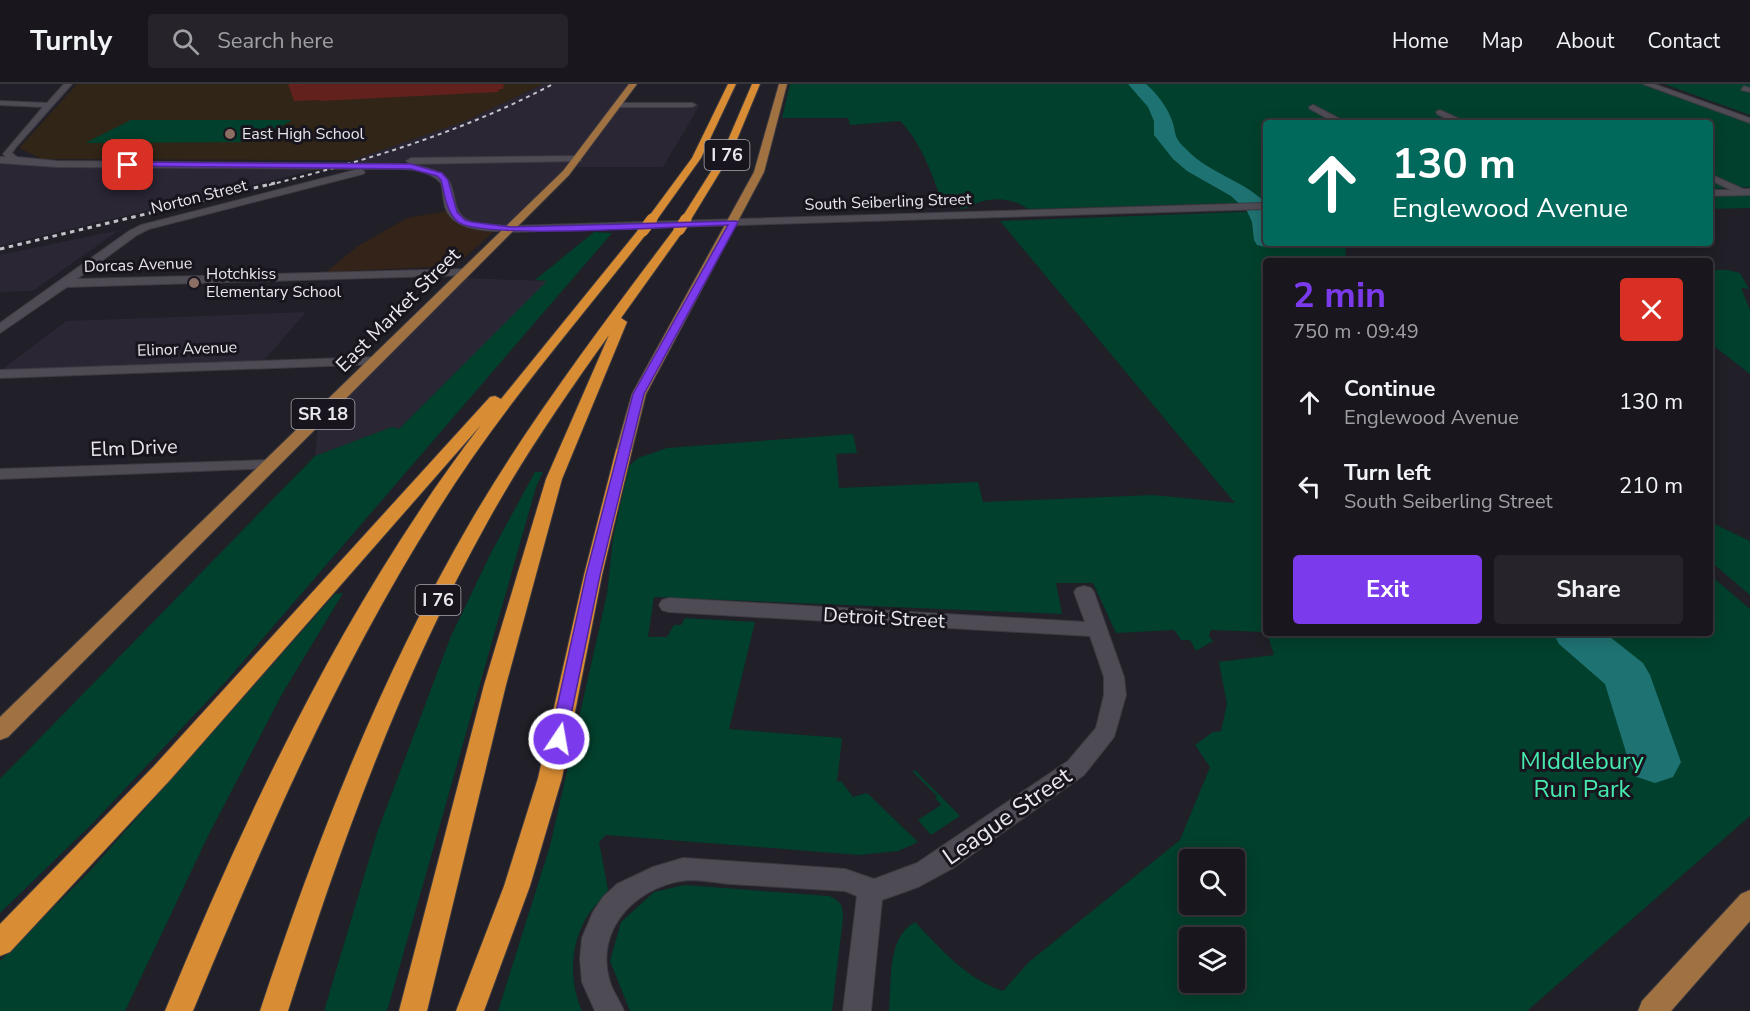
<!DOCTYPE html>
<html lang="en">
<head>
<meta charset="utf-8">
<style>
	body { margin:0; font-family:"Nunito Sans",sans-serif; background:#26242a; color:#f1f3f6; height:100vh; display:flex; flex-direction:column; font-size:22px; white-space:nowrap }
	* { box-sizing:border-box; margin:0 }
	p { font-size:20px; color:#9f9fa4 }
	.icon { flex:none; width:33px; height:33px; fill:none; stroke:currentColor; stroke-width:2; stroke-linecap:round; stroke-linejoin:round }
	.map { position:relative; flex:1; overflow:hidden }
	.panel { position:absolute; left:1263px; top:174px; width:450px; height:378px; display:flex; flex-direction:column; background:#19171d; border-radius:6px; box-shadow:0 3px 15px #0003,0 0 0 2px #37363b }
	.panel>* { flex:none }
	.banner { position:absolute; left:1263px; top:36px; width:450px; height:126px; border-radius:6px; box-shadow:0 3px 15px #0003,0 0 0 2px #37363b; background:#00695c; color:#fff; overflow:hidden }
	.fabs { position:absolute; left:1179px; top:765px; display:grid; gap:12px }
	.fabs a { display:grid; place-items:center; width:66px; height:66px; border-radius:6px; background:#19171d; box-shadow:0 3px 15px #0003,0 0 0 2px #37363b; font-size:30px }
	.pin { position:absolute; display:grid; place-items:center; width:51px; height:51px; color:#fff; margin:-26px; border-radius:12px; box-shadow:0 3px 9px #0006 }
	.me { position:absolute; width:66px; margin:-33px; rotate:12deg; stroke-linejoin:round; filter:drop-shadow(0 0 4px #0008) }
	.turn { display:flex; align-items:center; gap:21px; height:126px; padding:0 30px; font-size:27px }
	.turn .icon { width:78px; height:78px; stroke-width:2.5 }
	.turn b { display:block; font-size:42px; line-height:51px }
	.round { display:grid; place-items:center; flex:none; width:63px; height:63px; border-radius:6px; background:#26242a }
	.overview { display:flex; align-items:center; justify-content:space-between; height:102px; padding:0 30px }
	h1 { font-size:36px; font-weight:700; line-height:45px; color:#7c3aed }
	.action { display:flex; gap:12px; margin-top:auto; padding:12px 30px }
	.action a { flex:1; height:69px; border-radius:6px; background:#7c3aed; color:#fff; font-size:24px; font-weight:700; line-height:69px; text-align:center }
	.action a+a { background:#26242a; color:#f1f3f6 }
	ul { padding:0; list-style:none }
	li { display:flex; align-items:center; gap:18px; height:84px; padding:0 30px }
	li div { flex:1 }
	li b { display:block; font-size:22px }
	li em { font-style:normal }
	header { display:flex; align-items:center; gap:36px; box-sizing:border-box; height:84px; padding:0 30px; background:#19171d; border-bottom:2px solid #37363b }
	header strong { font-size:28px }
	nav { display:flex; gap:33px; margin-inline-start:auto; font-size:21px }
	.search { width:420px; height:54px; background:#26242a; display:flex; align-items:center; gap:15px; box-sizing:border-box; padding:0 21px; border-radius:6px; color:#9f9fa4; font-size:22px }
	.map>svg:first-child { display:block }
</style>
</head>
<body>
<header>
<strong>Turnly</strong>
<div class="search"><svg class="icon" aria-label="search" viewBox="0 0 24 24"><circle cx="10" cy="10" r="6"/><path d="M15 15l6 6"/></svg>Search here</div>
<nav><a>Home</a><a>Map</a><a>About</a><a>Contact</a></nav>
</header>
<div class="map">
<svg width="1750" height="927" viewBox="0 0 1750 927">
	<rect width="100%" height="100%" fill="#211f27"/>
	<path fill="#332319" d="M446,127L453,134L497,145L455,182L326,188L358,162L407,134Z"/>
	<g fill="#2a2634">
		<path d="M543,0H630L574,74H421L389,81L351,80L353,76L468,36Z"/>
		<path d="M700,21L663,83H574L619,22Z"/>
		<path d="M15,76L31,79L336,81L0,162V80Z"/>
		<path d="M574,76L508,143L470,138L459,132L446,93L441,89L431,84L396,81L410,78Z"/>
		<path d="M119,146L33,207L0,208V171Z"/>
		<path d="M465,194L548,197L399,345L392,343L315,372L318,341Z"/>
		<path d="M306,228L262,279L0,287L66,237Z"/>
	</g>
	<path fill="#312517" d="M77,0H543L468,36L353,76L42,75L19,64Z"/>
	<g fill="#01402c" fill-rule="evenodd">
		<path d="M790,0H1644L1750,39V103L1710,105V39H1266V118L1028,125C1014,115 996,113 980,118C973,121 969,124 961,125L958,119L943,120C932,91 922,59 900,37L850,41L848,34H782Z"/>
		<path d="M1664,0H1750V31Z"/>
		<path d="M131,36H292L256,58L85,59Z"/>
		<path d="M1750,111V124L1710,125V113Z"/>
		<path d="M1266,127V159H1345L1346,177H1266V548L1211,546L1209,552L1213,557L1196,567L1190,556H1181L1174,546L1116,549L1093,499H1056L1062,530L654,513L648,553H667L674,541H681L685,534L755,538L729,645L842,654L837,698L841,697L853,713L867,709L918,758L898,767L859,771L606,751L599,758L608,806C602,814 596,821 590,828C570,857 568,895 582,927H498L550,762L607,510L613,454L629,382L638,374L667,364L853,350L857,369L836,370L839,404L978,398L983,418L1153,411L1235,419L1000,137Z"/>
		<path d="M594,148L612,149L228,595L94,738L0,829V695L315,372L392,343L399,345L547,197L535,196Z"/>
		<path d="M1710,186H1728L1740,189L1749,205L1741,204L1750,226V290L1710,259Z"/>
		<path d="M535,388H543L536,403L387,927H324L377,749L451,552L492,467Z"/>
		<path d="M1710,438L1750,457V511L1710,477Z"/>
		<path d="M1710,491L1750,525V732L1527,927H889C892,898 886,854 915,838C942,866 965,894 1003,907L1029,878L1180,756L1210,683L1195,661L1213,648L1221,647L1227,620L1219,578L1274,571L1267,549H1710ZM1190,776H1234V820H1190ZM1190,854H1234V898H1190Z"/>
		<path d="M343,509L282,610L207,754L125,927H0V877L88,789L335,510Z"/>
		<path d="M915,686L960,732L931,751L918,736L941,721L935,714L937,712L913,688Z"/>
		<path d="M684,801L829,812C841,817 843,822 843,834L832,927H630L610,877L621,838L654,808Z"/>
	</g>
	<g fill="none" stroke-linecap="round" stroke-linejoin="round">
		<g fill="#1f7272" fill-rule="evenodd">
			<path d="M1128,0H1146C1156,9 1166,21 1171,34C1178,51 1171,51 1187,66C1209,89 1242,96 1265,118L1266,159H1276L1275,161L1266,163L1257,161L1254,156L1252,138L1247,127L1231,112L1187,87L1173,75L1154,51V37L1148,23Z"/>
			<path d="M1553,549H1605L1643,579L1650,591L1681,678L1673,693L1655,699L1637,693L1629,678L1605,600L1559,560Z"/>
		</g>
		<g stroke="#3c3a41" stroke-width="2">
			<g id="minor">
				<path d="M64,0H72L16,63L12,69L17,73L57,77L411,80C421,83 433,84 442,90C460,102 448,127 469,137C482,142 498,141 511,142L1266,119V125L511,148C489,146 454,149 445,123C443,115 443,107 441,99C423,79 385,86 361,85L365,88L363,90L149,145L137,151L77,195L465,185L469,187V191L67,203L0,249V239L129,147L141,141L359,85L57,83L0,79V73H6L3,70L43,23L0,21V17L47,19Z"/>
				<path d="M1643,0H1654L1750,34V39Z"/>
				<path d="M1744,2L1750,4V8L1741,6Z"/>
				<path d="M618,19H692L696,21L692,23H615V19Z"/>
				<path d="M1313,21L1344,37L1345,39H1335L1310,25L1309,23Z"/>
				<path d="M1440,26L1464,37L1465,39H1455L1437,30L1436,28Z"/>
				<path d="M578,72L581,73V77L411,80L406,77L411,74Z"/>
				<path d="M1710,90L1743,105H1750V111L1710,112V106H1731L1710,96Z"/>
				<path d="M375,273L382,277L380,280L0,294V286Z"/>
				<path d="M269,376L277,381L275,384L0,395V385Z"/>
				<path d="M1084,502L1091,504L1094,508L1124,593L1126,611L1114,653L1084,691L953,784L918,803L882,816L871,927H843L857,812L845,807C807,805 769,802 731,800C716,799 696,794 681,797C633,805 594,848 610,898C613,908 620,917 624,927H595L582,898L580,875L582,854L593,828L603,813L617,800L653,783L683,774L845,785L874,795L917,779L1068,677L1096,644L1104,611V593L1090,552L669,528L662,526L659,521L662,516L669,514L1085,538L1074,508L1077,504Z"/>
			</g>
		</g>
		<g stroke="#3c3a41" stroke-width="2">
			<g id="major">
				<path d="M629,0H637L569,91L8,653L0,656V633L563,87Z"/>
				<path d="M779,0H787L764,88L646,310L632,366L630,369H618L616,366L632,310L754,88Z"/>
				<path d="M1750,806V837L1671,927H1638L1642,917L1741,810Z"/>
			</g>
		</g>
		<g stroke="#3c3a41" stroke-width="2">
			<g id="highway">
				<path d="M728,0H736L701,74L656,137H648L647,135L692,74Z"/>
				<path d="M752,0H760L731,70L690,137H682L681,135L722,70Z"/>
				<path d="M679,143L684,146L621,234L627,238L562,395L506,601L427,927H399L484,601L546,395L609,251C566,311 524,372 488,437C402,591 341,758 288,927H260C316,758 381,591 471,437C531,334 604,239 675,144Z"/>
				<path d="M643,144L647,145V149C575,241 497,330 436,429C337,586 264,756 193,927H165C249,723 346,517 481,341L170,696L10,868L0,872V840L154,682L490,313L495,312L501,315L639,145Z"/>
				<path d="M624,361L632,366L602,491L562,694L530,802L484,927H456L504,802L538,694L584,491L616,366Z"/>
			</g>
		</g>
		<use href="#minor" fill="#4e4b55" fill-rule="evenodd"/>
		<use href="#major" fill="#a17241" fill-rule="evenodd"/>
		<use href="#highway" fill="#d88c33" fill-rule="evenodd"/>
		<path stroke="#c3c1c8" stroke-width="2" stroke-dasharray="4 4" stroke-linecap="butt" d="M269,101C368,76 463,48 553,0"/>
		<path stroke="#c3c1c8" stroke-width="3" stroke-dasharray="4.5 4.5" stroke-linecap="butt" d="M0,165L275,99"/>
		<g stroke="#3c3a41" stroke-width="12" stroke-linecap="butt">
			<g id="highway-bridge">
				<path d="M679,146L686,135"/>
				<path d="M643,147L652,135"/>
			</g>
		</g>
		<use href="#highway-bridge" stroke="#d88c33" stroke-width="11"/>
	</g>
	<path fill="#62211d" d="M315,0H504L503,5H499L498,8L319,17V16L294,17L289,2Z"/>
	<path fill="#8c2f29" stroke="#62211d" stroke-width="1.5" d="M290,0H348L289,2Z"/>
	<path fill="#7c3aed" stroke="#51269a" stroke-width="1.5" d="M128,78L411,80L442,89L448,96L457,128L465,136L472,138L511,143L736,137L738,138L644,310L600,491L565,660L559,662L553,660L550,655L586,491L633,310L728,141C686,142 482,156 458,138C446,128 445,110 441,96L437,92L411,85L125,82Z"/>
	<g fill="#8d6e63" stroke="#18151e" stroke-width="2">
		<circle cx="230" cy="50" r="6"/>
		<circle cx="194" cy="199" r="6"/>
	</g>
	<g text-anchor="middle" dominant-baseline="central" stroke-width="6" stroke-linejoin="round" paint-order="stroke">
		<g font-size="16" fill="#e8e7ed" stroke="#18151e" text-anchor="start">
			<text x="242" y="50">East High School</text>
			<text x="206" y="190">Hotchkiss<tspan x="206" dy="18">Elementary School</tspan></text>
		</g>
		<g font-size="16" fill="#e8e7ed" stroke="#18151e">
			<text transform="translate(199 113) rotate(-14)">Norton Street</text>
			<text transform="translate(888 118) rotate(-2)">South Seiberling Street</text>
			<text transform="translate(138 181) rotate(-2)">Dorcas Avenue</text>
			<text transform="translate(187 265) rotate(-2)">Elinor Avenue</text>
		</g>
		<g fill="#18151e" stroke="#aaa8af" stroke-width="1.5">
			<rect x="704.5" y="56" width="45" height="30" rx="4.5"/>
			<rect x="291.5" y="315" width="63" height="30" rx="4.5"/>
			<rect x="415.5" y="501" width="45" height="30" rx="4.5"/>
		</g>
		<g font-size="18" font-weight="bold" fill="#e8e7ed">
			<text x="727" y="71">I 76</text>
			<text x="323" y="330">SR 18</text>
			<text x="438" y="516">I 76</text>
		</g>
		<g font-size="20" fill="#e8e7ed" stroke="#18151e">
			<text transform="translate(398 226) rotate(-45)">East Market Street</text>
			<text transform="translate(134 364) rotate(-2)">Elm Drive</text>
			<text transform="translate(884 534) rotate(3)">Detroit Street</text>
		</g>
		<g font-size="24" fill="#46e9ae" stroke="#18151e">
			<text x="1582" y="677">MIddlebury<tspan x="1582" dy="28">Run Park</tspan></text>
		</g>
		<g font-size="24" fill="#e8e7ed" stroke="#18151e">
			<text transform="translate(1007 732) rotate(-35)">League Street</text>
		</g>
	</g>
</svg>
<div class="fabs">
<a><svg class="icon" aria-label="search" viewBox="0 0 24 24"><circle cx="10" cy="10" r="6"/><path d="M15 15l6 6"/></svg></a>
<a><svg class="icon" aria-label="layers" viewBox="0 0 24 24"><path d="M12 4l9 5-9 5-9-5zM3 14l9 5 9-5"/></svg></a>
</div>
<div class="pin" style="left:128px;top:81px;background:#d93025"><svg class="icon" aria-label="arrive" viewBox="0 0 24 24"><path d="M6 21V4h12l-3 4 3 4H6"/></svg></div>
<svg class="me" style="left:559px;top:655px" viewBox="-20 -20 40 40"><circle r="17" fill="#7c3aed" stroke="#fff" stroke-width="3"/><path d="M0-11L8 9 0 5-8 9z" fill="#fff"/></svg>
<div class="banner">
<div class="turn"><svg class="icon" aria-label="ahead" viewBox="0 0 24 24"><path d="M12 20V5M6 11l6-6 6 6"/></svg><div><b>130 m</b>Englewood Avenue</div></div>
</div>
<section class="panel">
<div class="overview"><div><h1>2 min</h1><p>750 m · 09:49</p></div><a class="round" style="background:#d93025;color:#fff"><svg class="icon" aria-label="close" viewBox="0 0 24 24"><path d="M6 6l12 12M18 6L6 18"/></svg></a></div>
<ul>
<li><svg class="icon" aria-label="ahead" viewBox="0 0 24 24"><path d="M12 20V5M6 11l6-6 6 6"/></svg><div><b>Continue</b><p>Englewood Avenue</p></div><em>130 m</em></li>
<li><svg class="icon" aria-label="left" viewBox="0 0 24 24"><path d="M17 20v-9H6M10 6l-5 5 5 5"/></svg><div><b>Turn left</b><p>South Seiberling Street</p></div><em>210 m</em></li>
</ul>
<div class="action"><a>Exit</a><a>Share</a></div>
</section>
</div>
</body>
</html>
